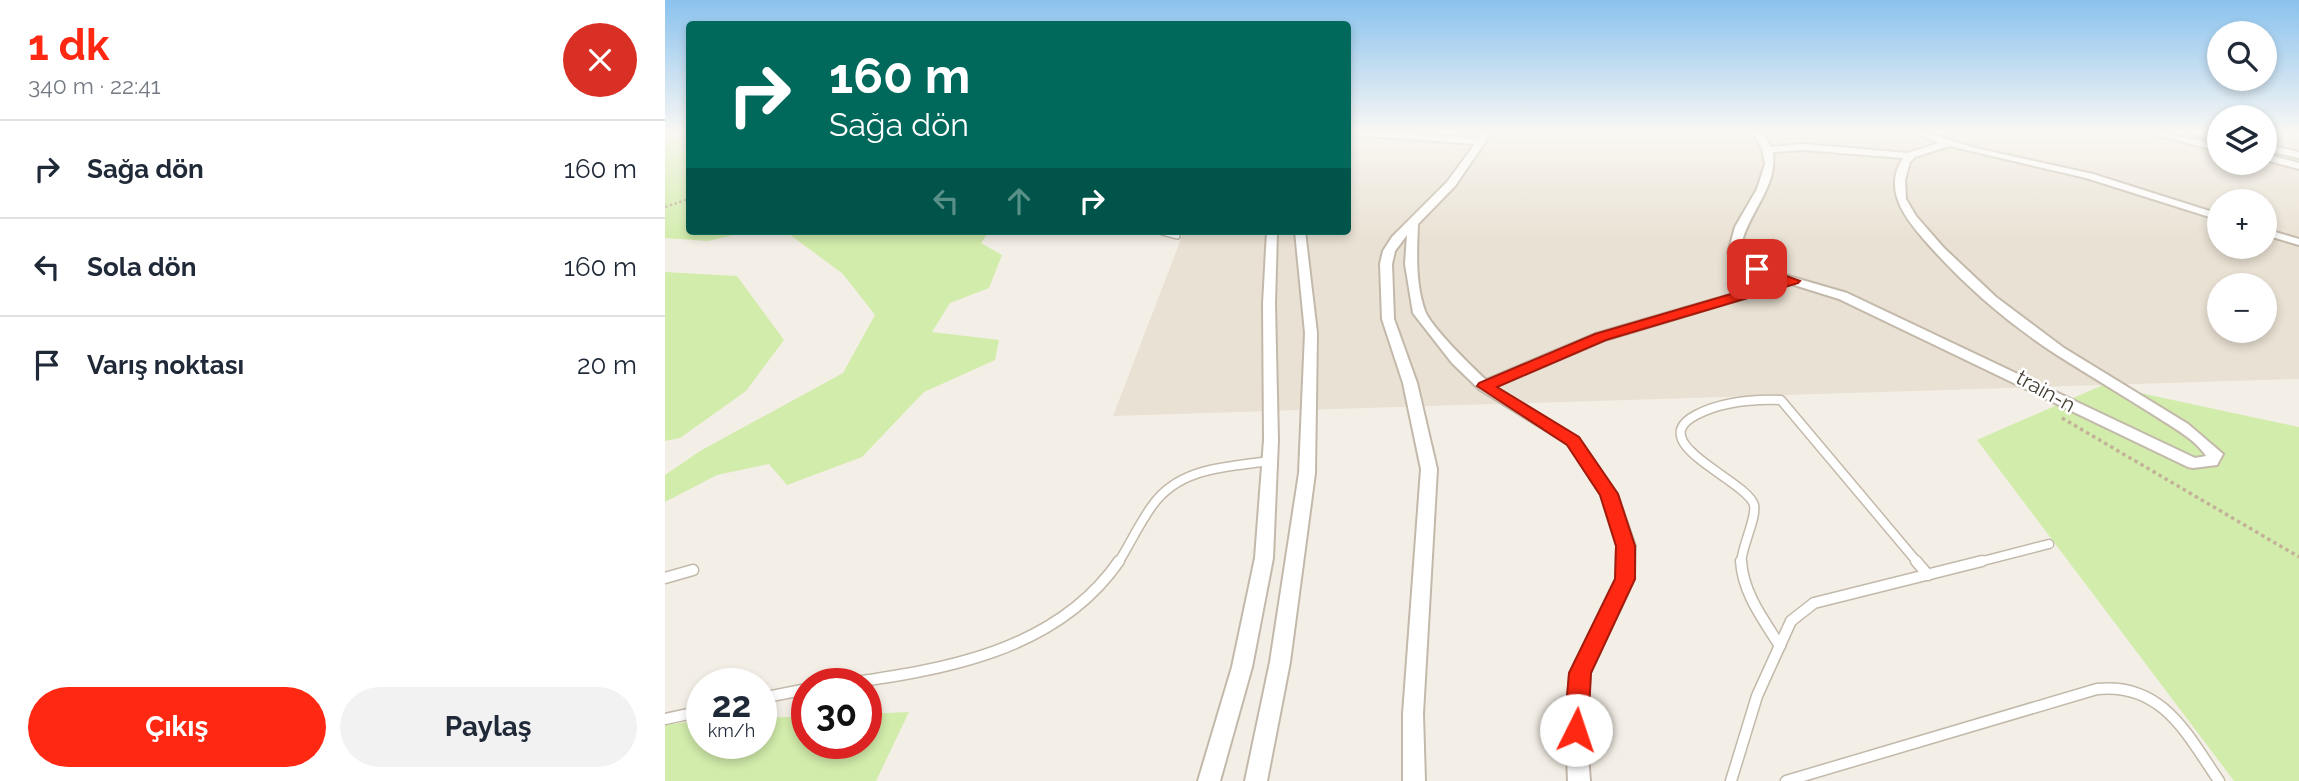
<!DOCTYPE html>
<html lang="tr">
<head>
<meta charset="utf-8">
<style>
	body { margin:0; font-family:Raleway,sans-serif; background:#f2f2f3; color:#1f2937; height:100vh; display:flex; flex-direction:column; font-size:26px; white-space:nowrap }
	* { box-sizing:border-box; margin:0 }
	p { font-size:23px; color:#747a83 }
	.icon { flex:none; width:38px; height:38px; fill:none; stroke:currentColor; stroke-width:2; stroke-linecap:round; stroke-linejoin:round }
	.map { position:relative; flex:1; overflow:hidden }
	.drawer { display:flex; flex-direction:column; background:#fff; width:665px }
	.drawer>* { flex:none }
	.guide { position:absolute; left:21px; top:21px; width:665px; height:214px; border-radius:7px; box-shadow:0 4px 10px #0003; background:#00695c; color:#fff; overflow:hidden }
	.tools { position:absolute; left:1542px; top:21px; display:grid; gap:14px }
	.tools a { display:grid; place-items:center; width:70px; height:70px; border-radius:50%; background:#fff; box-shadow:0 4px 10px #0003; font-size:35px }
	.speed { position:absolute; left:21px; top:668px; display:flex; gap:14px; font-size:35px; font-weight:700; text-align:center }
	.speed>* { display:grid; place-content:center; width:91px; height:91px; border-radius:50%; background:#fff; box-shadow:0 4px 10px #0003; line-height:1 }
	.speed small { font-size:18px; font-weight:400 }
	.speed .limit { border:10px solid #d22; background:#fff; color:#111 }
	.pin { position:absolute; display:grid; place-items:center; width:60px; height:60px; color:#fff; margin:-30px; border-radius:14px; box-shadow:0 4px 10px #0006 }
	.me { position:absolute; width:77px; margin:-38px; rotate:4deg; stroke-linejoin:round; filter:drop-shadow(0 0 5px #0008) }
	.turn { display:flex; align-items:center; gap:24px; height:147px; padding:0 28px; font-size:32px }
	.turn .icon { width:91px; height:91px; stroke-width:2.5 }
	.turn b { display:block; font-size:49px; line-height:60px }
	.lanes { display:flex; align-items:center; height:66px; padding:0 28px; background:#0003; justify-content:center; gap:35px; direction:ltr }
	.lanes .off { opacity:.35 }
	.round { display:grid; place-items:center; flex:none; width:74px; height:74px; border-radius:37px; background:#f2f2f3 }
	.head { display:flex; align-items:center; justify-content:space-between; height:119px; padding:0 28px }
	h1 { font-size:42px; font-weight:700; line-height:52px; color:#ff2812 }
	.primary-button { display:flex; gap:14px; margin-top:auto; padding:14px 28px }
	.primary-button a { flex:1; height:80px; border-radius:42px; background:#ff2812; color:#fff; font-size:28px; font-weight:700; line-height:80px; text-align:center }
	.primary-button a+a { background:#f2f2f3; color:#1f2937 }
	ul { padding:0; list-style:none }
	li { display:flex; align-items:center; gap:21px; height:98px; padding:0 28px; border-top:2px solid #e0e1e3 }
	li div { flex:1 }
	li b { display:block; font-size:26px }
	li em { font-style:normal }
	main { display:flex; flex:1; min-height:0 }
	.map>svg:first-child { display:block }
</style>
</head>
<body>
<main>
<section class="drawer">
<div class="head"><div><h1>1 dk</h1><p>340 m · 22:41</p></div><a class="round" style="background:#d93025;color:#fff"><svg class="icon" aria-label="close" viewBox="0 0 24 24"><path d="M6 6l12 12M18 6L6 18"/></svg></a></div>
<ul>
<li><svg class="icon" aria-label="right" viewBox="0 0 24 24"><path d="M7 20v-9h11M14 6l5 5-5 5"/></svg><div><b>Sağa dön</b></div><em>160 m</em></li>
<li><svg class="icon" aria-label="left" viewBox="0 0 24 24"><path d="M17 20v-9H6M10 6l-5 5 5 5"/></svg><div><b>Sola dön</b></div><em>160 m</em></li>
<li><svg class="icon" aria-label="arrive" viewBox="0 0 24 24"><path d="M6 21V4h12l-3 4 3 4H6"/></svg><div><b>Varış noktası</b></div><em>20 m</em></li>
</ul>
<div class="primary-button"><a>Çıkış</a><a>Paylaş</a></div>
</section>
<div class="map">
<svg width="1634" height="781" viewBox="0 0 1634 781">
	<rect width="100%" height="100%" fill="#f4efe6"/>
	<path fill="#e9e1d3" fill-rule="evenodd" d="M683,132H1554V163H1600V132H1634V379L448,416L519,231H682ZM1554,201H1600V247H1554ZM1554,285H1600V331H1554Z"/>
	<g fill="#d2ecab">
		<path d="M0,132H24V231H85L43,241L0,238Z"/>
		<path d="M120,231H324L316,243L337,255L324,288L285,303L267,332L334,340L330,360L259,392L197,457L122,485L104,464L52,475L0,502V475L35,451L178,373L210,315L178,274Z"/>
		<path d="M0,272L72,276L119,340L81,391L15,438L0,441Z"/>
		<path d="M1438,385L1634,427V781H1569L1312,440Z"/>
		<path d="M244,712L211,781H0V725L37,720V744H96V718L142,716V744H201V714Z"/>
	</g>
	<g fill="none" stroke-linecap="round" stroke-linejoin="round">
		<g stroke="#c3b9aa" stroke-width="8">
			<path id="service-far2" d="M494,231L512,236"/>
		</g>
		<g stroke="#c3b9aa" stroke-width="11">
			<g id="service-far1">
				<path d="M453,563C465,544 474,524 487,506C514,467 562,467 605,461"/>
				<path d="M1076,563C1077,546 1092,517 1089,505C1082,480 977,443 1031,415C1056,402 1088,399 1116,400L1253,563"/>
				<path d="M1310,563L1384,544"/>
			</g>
		</g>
		<g stroke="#c3b9aa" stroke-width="13">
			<g id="service">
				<path d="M1076,561C1078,593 1098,619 1115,646"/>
				<path d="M1251,561L1263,575"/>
				<path d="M0,578L28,570"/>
				<path d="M176,684C278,670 391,652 454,561"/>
				<path d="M96,698L142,689"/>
				<path d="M0,719L37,711"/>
				<path d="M1066,781L1092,696L1126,621L1149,603L1317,561"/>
				<path d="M1121,781L1432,689C1497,682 1522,734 1554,781"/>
			</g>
		</g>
		<g stroke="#c3b9aa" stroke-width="4">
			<g id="minor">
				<path d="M687,132H725L813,139L818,132H827L790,186L753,224C752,252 750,283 760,311C766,327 807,367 821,380L930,334L1113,281L1088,271L1063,253L1070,227L1092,189L1100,164L1097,148L1087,132H1096L1106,147L1138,144L1243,153L1274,143L1247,132H1259L1311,148L1428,174L1554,214V220L1421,178L1284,146L1250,157L1245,162L1240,180L1241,199L1251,216L1279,248L1331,297L1399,348L1523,424L1558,454L1552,465L1528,468L1523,467L1174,299L1126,284L940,340L830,387L913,438L952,494L970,546L969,579L925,673L921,730L925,781H903L901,730L905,673L951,579L952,546L936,495L903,444L814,389L787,363L748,313L740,264L742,235L730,251L727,264L729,319L752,383L772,469L758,714L760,781H738V714L756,469L738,383L717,319L715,264L718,251L727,237L782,182L810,144L691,135ZM1138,150L1238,158C1217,190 1241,219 1262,243C1300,286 1344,324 1392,355C1425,376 1459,396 1492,417C1509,428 1531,440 1541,456L1530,458L1182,293L1110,272L1084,259L1075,252C1079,216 1113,190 1108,152Z"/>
				<path d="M1479,132H1495L1554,145V151Z"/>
				<path d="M1526,132L1554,134V140L1527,134Z"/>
				<path d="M1600,144L1634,152V158L1600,150Z"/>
				<path d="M1600,154L1634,163V169L1600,160Z"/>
				<path d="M1600,229L1634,239V245L1600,235Z"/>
				<path d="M602,231H612L610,304L613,440L608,558L587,667L555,781H533L567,667L590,558L599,440L598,304Z"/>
				<path d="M630,231H640L652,333L650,473L625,662L602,781H580L605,662L634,473L640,333Z"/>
			</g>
		</g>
		<path stroke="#c3b198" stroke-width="2.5" stroke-dasharray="2.5 2.5" stroke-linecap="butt" d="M0,207L24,199"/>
		<path stroke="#c3b198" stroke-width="3.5" stroke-dasharray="3.5 3.5" stroke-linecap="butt" d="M1397,418L1634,557"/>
		<use href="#service-far2" stroke="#fff" stroke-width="5"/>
		<use href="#service-far1" stroke="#fff" stroke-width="8"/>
		<use href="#service" stroke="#fff" stroke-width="10"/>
		<use href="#minor" fill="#fff" fill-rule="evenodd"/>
	</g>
	<linearGradient id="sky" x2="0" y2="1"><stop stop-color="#8ac2ee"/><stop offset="0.55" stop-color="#faf8f4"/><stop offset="1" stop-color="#faf8f4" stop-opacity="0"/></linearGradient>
	<rect width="1634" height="241" fill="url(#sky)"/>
	<path fill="#ff2812" stroke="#a61a0c" stroke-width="2" d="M1092,265L1135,281L1133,283L941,340L832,387L914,437L953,494L970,546V579L926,673L923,730L919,738L911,741L903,738L899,730L904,673L950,579L951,546L935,495L902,445L812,386L814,383L930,334L1114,280L1088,272L1086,269Z"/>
	<g text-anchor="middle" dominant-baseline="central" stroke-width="5" stroke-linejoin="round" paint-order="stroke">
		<g font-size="21" fill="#473f34" stroke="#fff">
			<text transform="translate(1381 391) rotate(29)">train-n</text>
		</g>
	</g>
</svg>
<div class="tools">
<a><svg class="icon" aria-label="search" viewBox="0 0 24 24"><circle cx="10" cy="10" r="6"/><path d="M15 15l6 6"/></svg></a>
<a><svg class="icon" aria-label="layers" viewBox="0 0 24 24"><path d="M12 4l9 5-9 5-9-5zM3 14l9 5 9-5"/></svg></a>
<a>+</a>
<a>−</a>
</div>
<div class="speed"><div>22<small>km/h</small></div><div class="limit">30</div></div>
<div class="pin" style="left:1092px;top:269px;background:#d93025"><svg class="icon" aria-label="arrive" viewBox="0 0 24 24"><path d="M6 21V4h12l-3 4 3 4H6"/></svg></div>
<svg class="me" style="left:911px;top:730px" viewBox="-20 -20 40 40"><circle r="19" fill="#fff"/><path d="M0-13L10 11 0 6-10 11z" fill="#ff2812"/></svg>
<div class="guide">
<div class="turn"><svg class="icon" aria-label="right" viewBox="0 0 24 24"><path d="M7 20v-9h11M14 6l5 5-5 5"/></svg><div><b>160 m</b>Sağa dön</div></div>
<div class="lanes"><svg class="icon off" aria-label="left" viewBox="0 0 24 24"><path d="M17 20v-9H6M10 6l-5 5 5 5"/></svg><svg class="icon off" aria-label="ahead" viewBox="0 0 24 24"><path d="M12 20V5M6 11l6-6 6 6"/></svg><svg class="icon" aria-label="right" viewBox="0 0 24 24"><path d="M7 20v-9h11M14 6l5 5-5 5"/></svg></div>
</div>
</div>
</main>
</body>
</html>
